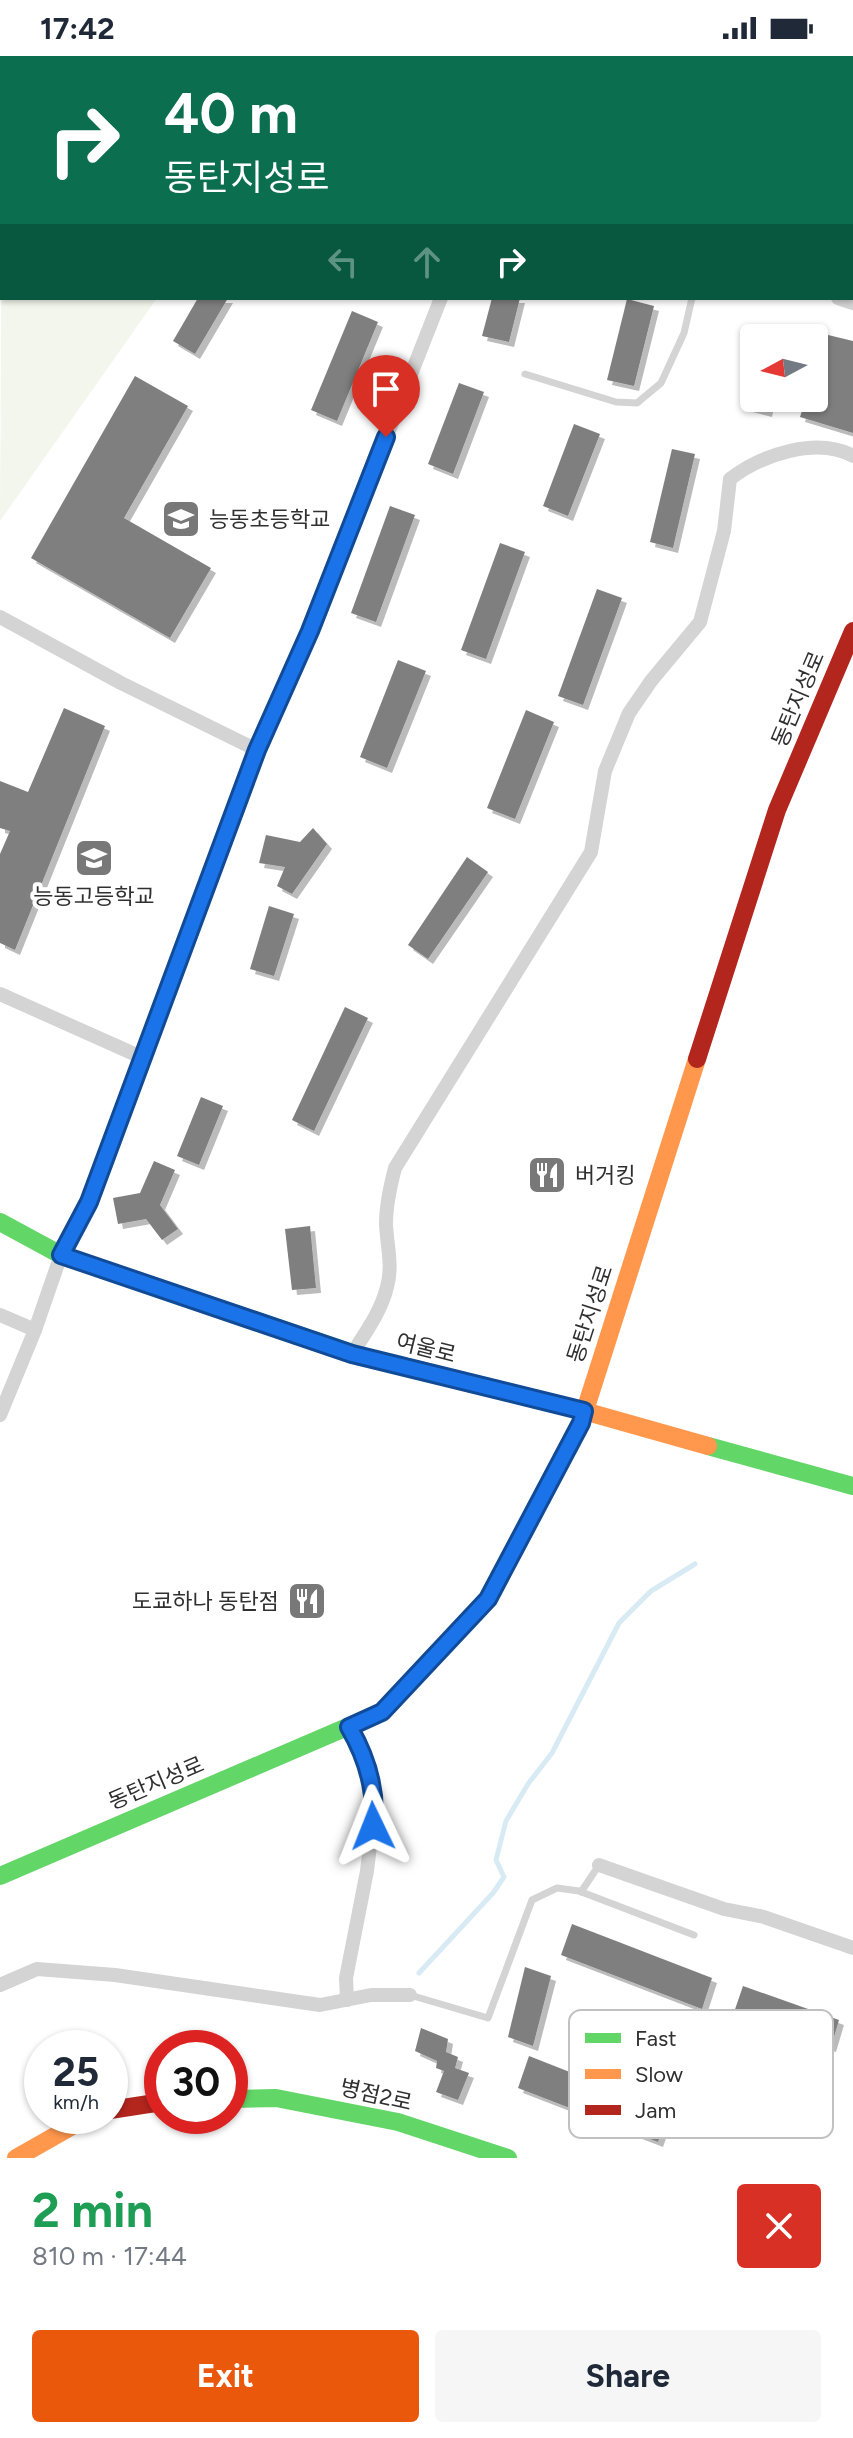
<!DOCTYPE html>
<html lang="en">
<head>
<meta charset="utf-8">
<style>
	body { margin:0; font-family:Figtree,"Noto Sans KR",sans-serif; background:#f6f6f7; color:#1f2937; height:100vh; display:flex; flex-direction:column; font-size:30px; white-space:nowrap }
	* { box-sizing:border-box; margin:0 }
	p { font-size:26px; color:#747a83 }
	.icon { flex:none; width:44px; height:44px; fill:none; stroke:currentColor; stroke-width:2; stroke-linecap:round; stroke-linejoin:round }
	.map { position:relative; height:2102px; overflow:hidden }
	.side { display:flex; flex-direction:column; background:#fff; flex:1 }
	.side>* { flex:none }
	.top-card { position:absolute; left:0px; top:0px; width:854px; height:244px; box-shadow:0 2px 6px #0004; background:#0b6e4f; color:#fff; overflow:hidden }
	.needle { width:52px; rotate:263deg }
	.buttons { position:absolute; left:740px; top:268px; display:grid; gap:16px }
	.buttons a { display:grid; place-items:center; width:88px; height:88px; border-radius:8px; background:#fff; box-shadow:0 2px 6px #0004; font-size:40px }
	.speed { position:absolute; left:24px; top:1974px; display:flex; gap:16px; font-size:40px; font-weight:700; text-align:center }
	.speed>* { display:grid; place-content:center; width:104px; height:104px; border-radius:50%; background:#fff; box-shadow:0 2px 6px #0004; line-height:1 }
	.speed small { font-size:20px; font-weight:400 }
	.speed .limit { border:12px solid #d22; background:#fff; color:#111 }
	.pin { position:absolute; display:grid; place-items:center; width:68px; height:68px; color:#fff; margin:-82px -34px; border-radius:50% 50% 50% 0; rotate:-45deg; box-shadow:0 0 8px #0007 }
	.pin .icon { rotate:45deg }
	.me { position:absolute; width:88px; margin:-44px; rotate:358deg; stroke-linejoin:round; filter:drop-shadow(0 0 6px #0008) }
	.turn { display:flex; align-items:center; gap:28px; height:168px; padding:0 32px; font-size:36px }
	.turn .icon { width:104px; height:104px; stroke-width:2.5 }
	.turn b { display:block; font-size:56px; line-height:68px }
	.lanes { display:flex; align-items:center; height:76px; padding:0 32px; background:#0003; justify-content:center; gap:40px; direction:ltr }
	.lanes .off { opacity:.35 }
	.round { display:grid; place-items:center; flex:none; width:84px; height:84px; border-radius:8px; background:#f6f6f7 }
	.headline { display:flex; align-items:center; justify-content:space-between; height:136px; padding:0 32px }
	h1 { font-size:48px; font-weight:700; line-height:60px; color:#1e9e55 }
	.cta { display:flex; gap:16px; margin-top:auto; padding:16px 32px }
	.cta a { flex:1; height:92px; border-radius:8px; background:#ea580c; color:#fff; font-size:32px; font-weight:700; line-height:92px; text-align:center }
	.cta a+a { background:#f6f6f7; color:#1f2937 }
	.status { display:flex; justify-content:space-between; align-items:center; height:56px; padding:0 40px; background:#fff; direction:ltr }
	.status svg { height:22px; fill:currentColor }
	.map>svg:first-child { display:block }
</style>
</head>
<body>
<div class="status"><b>17:42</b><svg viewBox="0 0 49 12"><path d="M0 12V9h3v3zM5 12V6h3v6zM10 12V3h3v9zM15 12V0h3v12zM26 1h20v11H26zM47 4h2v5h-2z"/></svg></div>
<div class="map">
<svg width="853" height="2102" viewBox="0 0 853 2102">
	<defs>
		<filter id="shadow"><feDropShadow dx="5" dy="5" stdDeviation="0" flood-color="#0004"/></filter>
	</defs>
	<rect width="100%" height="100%" fill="#fff"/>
	<path fill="#f2f6ec" d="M2,128V242H157L0,465Z"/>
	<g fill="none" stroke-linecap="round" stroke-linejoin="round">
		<path stroke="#d8eaf4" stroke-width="5" d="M419,1917L493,1837L504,1821L496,1804L506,1765L528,1728L552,1697L619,1567L651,1535L695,1508"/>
	</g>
	<g fill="#7f7f7f" filter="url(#shadow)">
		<path d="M198,242H228L195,298L173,285Z"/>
		<path d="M492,242H520L509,286L482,280Z"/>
		<path d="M627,243L654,250L634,330L607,324Z"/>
		<path d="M352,255L378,266L337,365L311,354Z"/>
		<path d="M760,269L787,276L785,282H757Z"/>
		<path d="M824,278L853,285V377L800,361L806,342H814V313Z"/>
		<path d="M753,298L754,342H770L767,356L740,349Z"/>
		<path d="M135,320L188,350L124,462L211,512L170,582L31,502Z"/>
		<path d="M459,327L484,336L453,418L428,408Z"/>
		<path d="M574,368L600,378L568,460L543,450Z"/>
		<path d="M672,393L695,398L673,492L650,486Z"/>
		<path d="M390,450L415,459L376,566L351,557Z"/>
		<path d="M500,487L525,496L486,603L461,594Z"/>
		<path d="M597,533L622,542L583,649L558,640Z"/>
		<path d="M398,604L426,615L387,712L360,701Z"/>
		<path d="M64,652L105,670L15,894L0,887V798L10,775L0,772V725L28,736Z"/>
		<path d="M526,654L554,666L515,763L487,752Z"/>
		<path d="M313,772L327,788L292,838L277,830L285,811L259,807L266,779L300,786Z"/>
		<path d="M467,801L488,816L428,903L408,889Z"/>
		<path d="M269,850L294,858L274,920L250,913Z"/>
		<path d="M345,951L368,962L314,1075L292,1064Z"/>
		<path d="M201,1041L223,1050L199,1109L177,1100Z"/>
		<path d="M154,1105L175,1114L160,1149L178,1173L162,1184L146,1163L118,1168L113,1142L140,1137Z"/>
		<path d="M310,1170L316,1232L292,1234L285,1173Z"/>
		<path d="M572,1868L712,1922L702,1953L561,1899Z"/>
		<path d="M525,1911L551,1920L533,1990L508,1981Z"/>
		<path d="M743,1930L839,1964L831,1991L732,1962Z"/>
		<path d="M421,1972L448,1983L446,1996L458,2001L455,2012L469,2017L458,2044L436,2036L444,2015L436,2012L437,2005L415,1995Z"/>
		<path d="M529,2000L669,2055L658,2086L518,2032Z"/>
	</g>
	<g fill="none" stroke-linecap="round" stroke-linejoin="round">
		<g stroke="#d4d4d4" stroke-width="7">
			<path d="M144,2L145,0"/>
			<path d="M801,2V0"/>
			<path d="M852,97L853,98"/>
			<path d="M0,106L2,104"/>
			<path d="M852,188H853"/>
			<path d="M525,318L616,346L637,347L661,327L684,277L692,242"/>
			<path d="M581,1836L599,1809"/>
			<path d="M410,1939L488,1962L532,1844L557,1832L579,1835L694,1879"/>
		</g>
		<g stroke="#d4d4d4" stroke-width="14">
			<path d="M246,0L249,2"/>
			<path d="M838,242L853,247"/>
			<path d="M0,561L121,627L257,694"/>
			<path d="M0,938L141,1001"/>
			<path d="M0,1259L35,1274"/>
			<path d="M352,1298C365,1277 381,1256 387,1231C393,1210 387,1190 386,1168C386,1149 390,1131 395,1112L591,796L605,715L629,657L651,625L700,566L724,475L730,423C761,399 817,380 853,400"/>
			<path d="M0,1359L35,1274L61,1199L89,1146L257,694L310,575L441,242"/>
			<path d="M599,1809L724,1853L764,1861L853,1892"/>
			<path d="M0,1929L37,1913L115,1919L320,1949L371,1939H410"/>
			<path d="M347,1944L346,1922L367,1815L375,1748L364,1698L349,1671"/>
		</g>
		<g stroke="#63d668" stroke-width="18">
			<path d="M0,1166L61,1199L367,1302"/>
			<path d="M708,1390L853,1430"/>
			<path d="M0,1820L382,1656L488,1543L509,1502"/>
			<path d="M230,2043L276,2042L398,2066L508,2102"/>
		</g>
		<g stroke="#ff974d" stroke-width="18">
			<path d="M367,1302L584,1355L708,1390"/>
			<path d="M509,1502L581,1367L697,1003"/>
			<path d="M16,2102L90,2060"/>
		</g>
		<g stroke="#b3261e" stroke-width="18">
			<path d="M697,1003L777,754L853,575"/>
			<path d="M110,2054L162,2046"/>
		</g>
	</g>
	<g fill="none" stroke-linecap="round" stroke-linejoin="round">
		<g stroke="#114b97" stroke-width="20">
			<path id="route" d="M373,1770C377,1734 367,1702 349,1671L382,1656L488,1543L581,1367L584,1355L352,1298L61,1199L89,1146L257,694L310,575L386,381"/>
		</g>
		<use href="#route" stroke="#1a73e8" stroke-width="14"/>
	</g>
	<defs>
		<g id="school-square" transform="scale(2)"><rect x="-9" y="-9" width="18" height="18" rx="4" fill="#787878" stroke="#fff"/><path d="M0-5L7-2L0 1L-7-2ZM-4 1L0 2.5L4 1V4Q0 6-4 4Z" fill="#fff"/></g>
		<g id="restaurant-square" transform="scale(2)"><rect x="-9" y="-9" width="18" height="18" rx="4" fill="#787878" stroke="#fff"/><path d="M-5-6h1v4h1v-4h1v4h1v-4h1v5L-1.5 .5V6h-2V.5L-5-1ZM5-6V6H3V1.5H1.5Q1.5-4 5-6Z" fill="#fff"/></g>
	</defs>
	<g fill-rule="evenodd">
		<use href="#school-square" x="181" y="463"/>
		<use href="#school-square" x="94" y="802"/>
		<use href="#restaurant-square" x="547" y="1119"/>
		<use href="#restaurant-square" x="307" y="1545"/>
	</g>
	<g text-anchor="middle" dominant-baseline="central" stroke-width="8" stroke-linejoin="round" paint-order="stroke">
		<g font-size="22" fill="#303030" stroke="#fff" text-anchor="start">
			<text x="209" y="463">능동초등학교</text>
			<text x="94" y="840" text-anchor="middle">능동고등학교</text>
			<text x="575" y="1119">버거킹</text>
			<text x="279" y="1545" text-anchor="end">도쿄하나 동탄점</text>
		</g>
		<g font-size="22" fill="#303030" stroke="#fff">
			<text transform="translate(798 643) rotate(-67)">동탄지성로</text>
			<text transform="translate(590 1258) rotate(-72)">동탄지성로</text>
			<text transform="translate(426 1292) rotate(14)">여울로</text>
			<text transform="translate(156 1727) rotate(-23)">동탄지성로</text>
			<text transform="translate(376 2039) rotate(13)">병점2로</text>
		</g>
	</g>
	<rect x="569" y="1954" width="264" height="128" rx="12" fill="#fff" stroke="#c1c1c1" stroke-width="2"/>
	<rect x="585" y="1977" width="36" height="10" fill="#63d668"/>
	<rect x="585" y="2013" width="36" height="10" fill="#ff974d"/>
	<rect x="585" y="2049" width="36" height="10" fill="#b3261e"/>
	<g font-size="22" fill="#303030">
		<text x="635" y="1990">Fast</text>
		<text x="635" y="2026">Slow</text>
		<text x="635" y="2062">Jam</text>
	</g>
</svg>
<div class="buttons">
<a><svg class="needle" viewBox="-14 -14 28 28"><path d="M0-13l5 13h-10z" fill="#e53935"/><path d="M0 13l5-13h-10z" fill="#747a83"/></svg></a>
</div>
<div class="speed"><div>25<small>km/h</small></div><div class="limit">30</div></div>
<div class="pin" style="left:386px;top:381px;background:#d93025"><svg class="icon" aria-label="arrive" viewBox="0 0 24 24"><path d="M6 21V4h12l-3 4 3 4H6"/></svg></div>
<svg class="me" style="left:373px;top:1770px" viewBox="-20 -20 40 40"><path d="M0-17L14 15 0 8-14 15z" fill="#1a73e8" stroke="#fff" stroke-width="4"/></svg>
<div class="top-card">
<div class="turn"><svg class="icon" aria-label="right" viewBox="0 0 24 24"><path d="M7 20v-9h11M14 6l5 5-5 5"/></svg><div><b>40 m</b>동탄지성로</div></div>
<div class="lanes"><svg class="icon off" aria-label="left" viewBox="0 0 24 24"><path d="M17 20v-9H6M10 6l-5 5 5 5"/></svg><svg class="icon off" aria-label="ahead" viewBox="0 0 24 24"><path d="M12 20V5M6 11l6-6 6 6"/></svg><svg class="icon" aria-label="right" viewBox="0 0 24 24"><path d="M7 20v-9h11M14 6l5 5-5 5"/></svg></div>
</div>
</div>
<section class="side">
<div class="headline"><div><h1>2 min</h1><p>810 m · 17:44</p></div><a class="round" style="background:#d93025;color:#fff"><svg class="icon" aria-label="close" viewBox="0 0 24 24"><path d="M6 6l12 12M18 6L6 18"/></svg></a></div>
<div class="cta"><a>Exit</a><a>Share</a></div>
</section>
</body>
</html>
